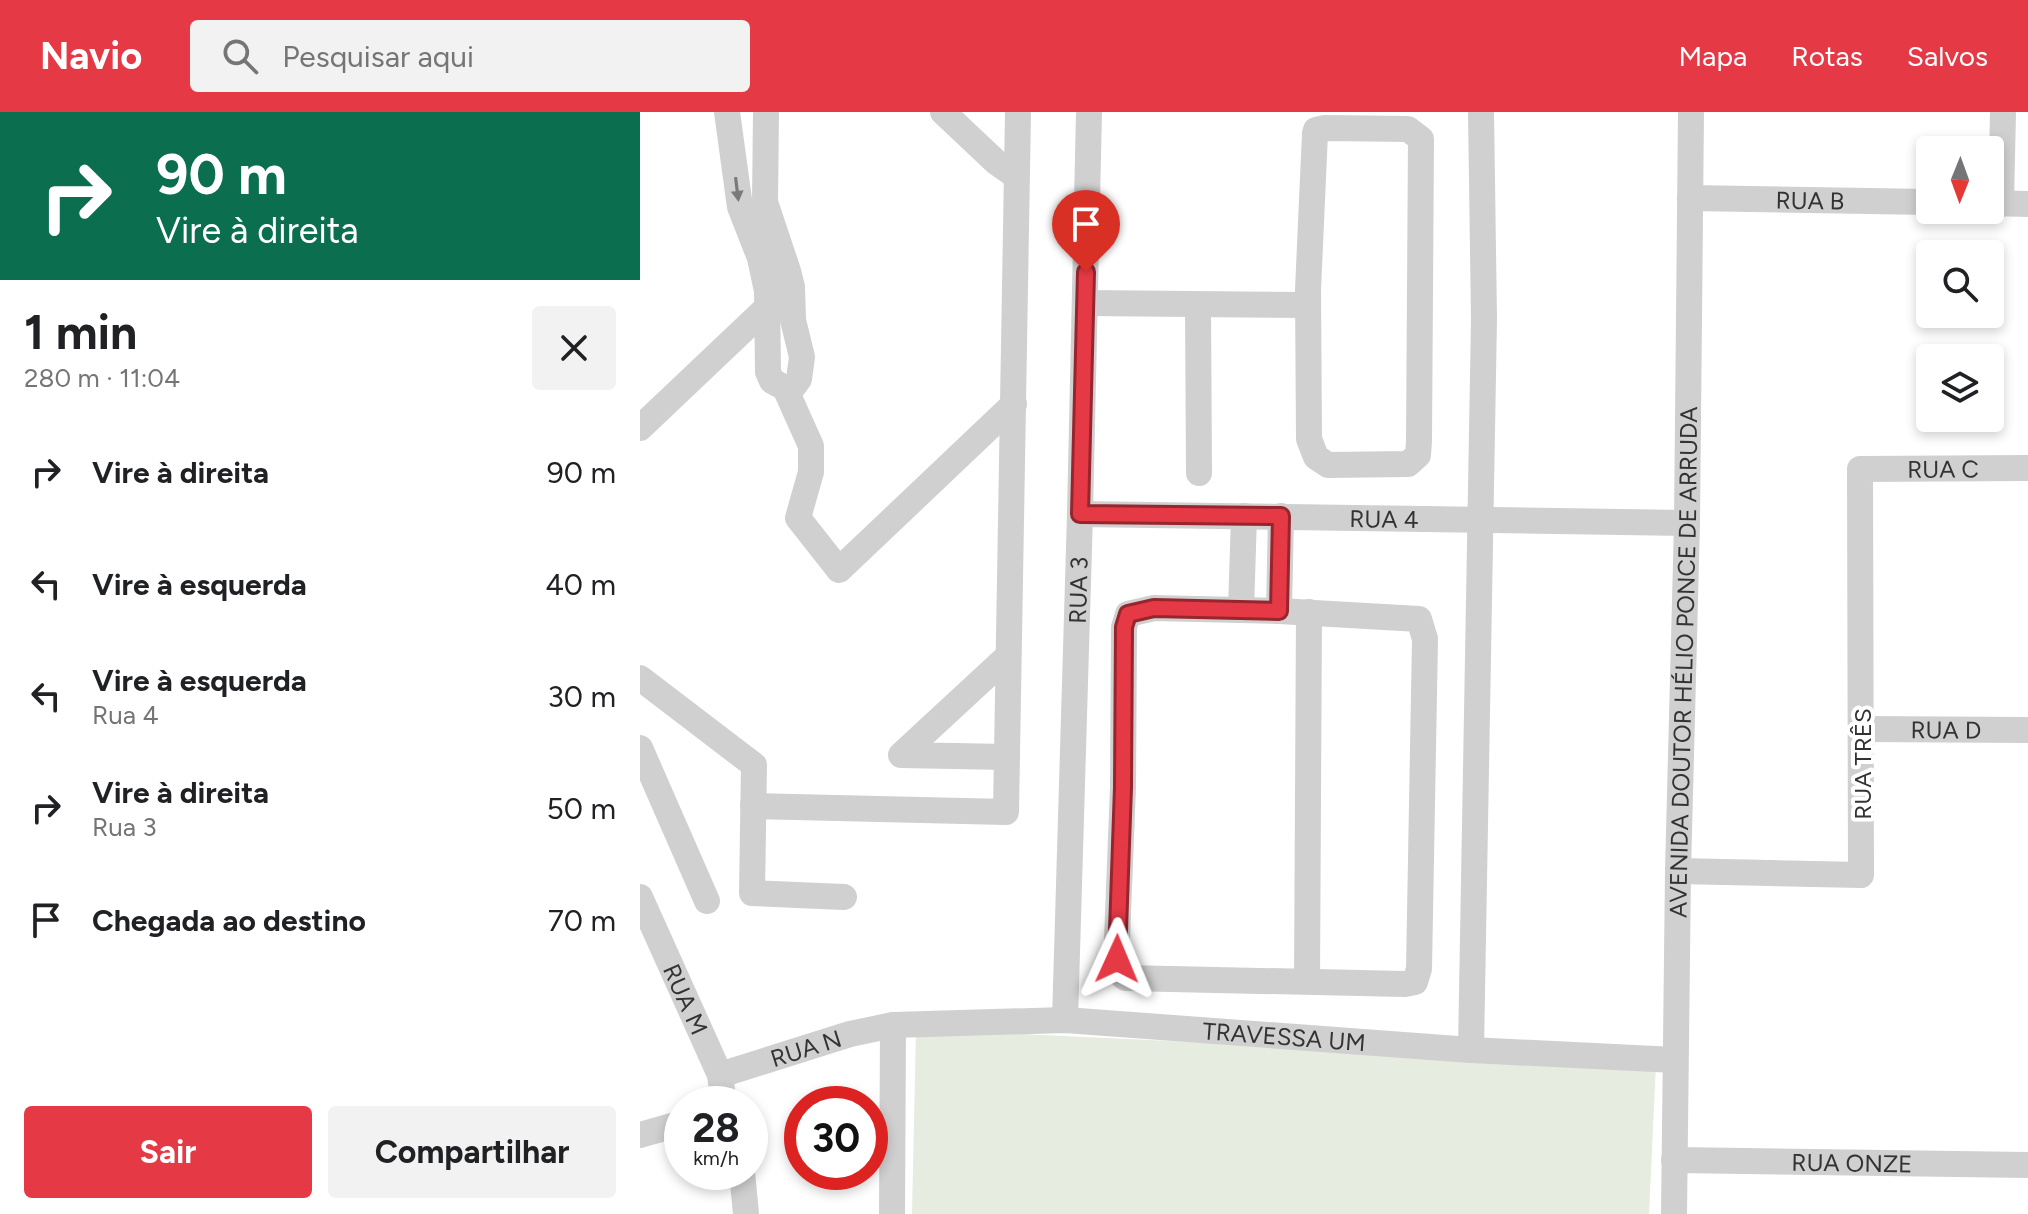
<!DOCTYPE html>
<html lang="pt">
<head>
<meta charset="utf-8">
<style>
	body { margin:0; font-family:Figtree,sans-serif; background:#f2f2f2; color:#202124; height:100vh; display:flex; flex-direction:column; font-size:30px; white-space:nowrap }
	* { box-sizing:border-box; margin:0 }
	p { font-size:26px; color:#757577 }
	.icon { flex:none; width:44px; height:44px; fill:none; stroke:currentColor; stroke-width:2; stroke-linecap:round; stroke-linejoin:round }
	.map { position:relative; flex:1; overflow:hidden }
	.panel { display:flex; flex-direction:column; background:#fff; width:640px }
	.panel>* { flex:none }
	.banner { background:#0b6e4f; color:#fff; overflow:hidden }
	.needle { width:52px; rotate:181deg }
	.buttons { position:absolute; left:1276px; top:24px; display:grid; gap:16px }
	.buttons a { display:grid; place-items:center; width:88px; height:88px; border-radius:8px; background:#fff; box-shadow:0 4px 12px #0003; font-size:40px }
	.speed { position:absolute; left:24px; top:974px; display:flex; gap:16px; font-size:40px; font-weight:700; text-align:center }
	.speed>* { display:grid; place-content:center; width:104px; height:104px; border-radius:50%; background:#fff; box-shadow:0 4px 12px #0003; line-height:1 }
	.speed small { font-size:20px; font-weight:400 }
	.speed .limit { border:12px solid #d22; background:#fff; color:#111 }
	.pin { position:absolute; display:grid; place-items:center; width:68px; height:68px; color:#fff; margin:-82px -34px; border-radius:50% 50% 50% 0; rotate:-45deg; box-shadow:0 0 8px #0007 }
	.pin .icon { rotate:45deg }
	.me { position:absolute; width:88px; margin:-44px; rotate:1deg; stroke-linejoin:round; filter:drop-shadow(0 0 6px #0008) }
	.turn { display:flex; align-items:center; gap:28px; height:168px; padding:0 24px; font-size:36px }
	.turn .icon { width:104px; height:104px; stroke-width:2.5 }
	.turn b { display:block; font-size:56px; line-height:68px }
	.round { display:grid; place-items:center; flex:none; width:84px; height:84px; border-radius:8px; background:#f2f2f2 }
	.overview { display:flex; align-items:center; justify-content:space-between; height:136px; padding:0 24px }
	h1 { font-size:48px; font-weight:700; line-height:60px }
	.cta { display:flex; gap:16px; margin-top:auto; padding:16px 24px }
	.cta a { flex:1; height:92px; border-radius:8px; background:#e63946; color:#fff; font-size:32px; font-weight:700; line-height:92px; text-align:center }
	.cta a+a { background:#f2f2f2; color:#202124 }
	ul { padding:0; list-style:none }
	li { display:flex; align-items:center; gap:24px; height:112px; padding:0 24px }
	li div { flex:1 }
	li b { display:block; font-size:30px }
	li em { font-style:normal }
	header { display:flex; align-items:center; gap:48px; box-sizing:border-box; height:112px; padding:0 40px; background:#e63946; color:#fff }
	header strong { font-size:38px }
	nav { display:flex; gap:44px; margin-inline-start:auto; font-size:28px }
	.search { width:560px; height:72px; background:#f2f2f2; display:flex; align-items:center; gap:20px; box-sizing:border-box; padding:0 28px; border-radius:8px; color:#757577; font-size:30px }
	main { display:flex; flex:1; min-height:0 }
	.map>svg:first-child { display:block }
</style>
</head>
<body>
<header>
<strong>Navio</strong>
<div class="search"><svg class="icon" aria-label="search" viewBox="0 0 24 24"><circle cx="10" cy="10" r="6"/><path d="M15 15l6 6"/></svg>Pesquisar aqui</div>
<nav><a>Mapa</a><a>Rotas</a><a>Salvos</a></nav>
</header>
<main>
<section class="panel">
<div class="banner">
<div class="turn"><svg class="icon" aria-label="right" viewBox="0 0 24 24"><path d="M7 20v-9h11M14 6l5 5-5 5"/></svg><div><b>90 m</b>Vire à direita</div></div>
</div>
<div class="overview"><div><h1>1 min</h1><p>280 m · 11:04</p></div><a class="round"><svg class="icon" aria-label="close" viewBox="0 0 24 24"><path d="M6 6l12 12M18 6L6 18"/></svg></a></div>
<ul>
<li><svg class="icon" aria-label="right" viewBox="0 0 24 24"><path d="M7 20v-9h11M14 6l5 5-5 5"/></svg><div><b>Vire à direita</b></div><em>90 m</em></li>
<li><svg class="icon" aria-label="left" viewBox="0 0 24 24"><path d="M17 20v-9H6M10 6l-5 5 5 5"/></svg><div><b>Vire à esquerda</b></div><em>40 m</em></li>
<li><svg class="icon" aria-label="left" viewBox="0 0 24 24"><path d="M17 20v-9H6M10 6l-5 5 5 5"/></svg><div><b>Vire à esquerda</b><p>Rua 4</p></div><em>30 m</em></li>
<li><svg class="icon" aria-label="right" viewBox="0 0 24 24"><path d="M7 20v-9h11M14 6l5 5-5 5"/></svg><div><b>Vire à direita</b><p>Rua 3</p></div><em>50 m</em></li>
<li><svg class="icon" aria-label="arrive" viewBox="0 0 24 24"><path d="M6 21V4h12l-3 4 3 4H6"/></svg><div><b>Chegada ao destino</b></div><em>70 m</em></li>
</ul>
<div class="cta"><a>Sair</a><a>Compartilhar</a></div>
</section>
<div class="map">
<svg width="1388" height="1102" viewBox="0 0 1388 1102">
	<rect width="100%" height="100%" fill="#fff"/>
	<path fill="#e6ecdf" d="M276,917L1016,952L1009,1102H272Z"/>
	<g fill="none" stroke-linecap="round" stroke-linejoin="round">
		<g stroke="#d0d0d0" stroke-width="26">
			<path d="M87,0L100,95L120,146L127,179L128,260L132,269L145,276L171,334V360L158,406L199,458L374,292"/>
			<path d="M126,0L125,90L148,159L152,175L153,208L162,245L159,267L154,274L145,276"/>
			<path d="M303,0L356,50L376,64"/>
			<path d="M685,16L768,17L781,27L779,329L778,343L768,352L688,353L676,345L669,327L668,178L675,21L676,18Z"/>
			<path id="s1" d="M1050,86L1290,90"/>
			<path d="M1350,91L1388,92"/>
			<path d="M1361,92L1363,0"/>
			<path d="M445,191L668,193"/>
			<path d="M558,193L559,361"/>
			<path d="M0,316L136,187"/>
			<path id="s2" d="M440,402L1047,411"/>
			<path d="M514,496L639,499L779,507L785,527L779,857L775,870L765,872L485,866L478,860L477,827L483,675L484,515L488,502Z"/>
			<path d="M601,498L604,404"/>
			<path d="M639,499L641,404"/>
			<path d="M0,566L114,653L112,781L204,785"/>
			<path id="s3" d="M1222,617L1388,618"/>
			<path d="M0,636L67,789"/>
			<path d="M366,645L261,643L368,544"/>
			<path d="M113,694L366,700L378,0"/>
			<path id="s4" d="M1038,759L1221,763L1220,357L1388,356"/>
			<path id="s5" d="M0,785L80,963L84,992"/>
			<path d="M667,868L669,500"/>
			<path id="s6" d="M425,908L440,402L449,0"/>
			<path d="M831,938L844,207L841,0"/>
			<path id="s7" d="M80,963L210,922L253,913L425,908L831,938L1035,948"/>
			<path d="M0,1023L42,1011"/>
			<path id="s8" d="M1034,1048L1388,1053"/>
			<path d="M102,1060L106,1102"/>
			<path d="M252,1102L253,913"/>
			<path id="s9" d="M1034,1102L1038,759L1047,411L1051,0"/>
		</g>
	</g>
	<defs><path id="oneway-solid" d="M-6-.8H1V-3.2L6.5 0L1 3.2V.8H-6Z" transform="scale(2)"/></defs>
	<use fill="#7a7a7a" href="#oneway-solid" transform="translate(97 77) rotate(83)"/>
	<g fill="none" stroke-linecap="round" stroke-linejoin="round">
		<g stroke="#96252e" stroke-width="20">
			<path id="route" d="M446,160L440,402L641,404L639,499L514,496L488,502L484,515L483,675L477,847"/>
		</g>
		<use href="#route" stroke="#e63946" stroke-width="14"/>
	</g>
	<g text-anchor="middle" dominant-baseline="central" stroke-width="8" stroke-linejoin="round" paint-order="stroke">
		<g font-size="24" fill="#333" stroke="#fff">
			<text stroke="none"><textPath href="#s1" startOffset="120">RUA B</textPath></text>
			<text stroke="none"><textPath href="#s4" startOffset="672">RUA C</textPath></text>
			<text stroke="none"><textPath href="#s2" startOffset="304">RUA 4</textPath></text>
			<text stroke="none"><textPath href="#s6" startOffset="430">RUA 3</textPath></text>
			<text stroke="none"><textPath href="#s9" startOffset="552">AVENIDA DOUTOR HÉLIO PONCE DE ARRUDA</textPath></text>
			<text stroke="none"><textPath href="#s3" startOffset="84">RUA D</textPath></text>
			<text transform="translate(1222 652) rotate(-90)">RUA TRÊS</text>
			<text stroke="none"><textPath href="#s5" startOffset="112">RUA M</textPath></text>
			<text stroke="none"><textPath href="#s7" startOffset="572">TRAVESSA UM</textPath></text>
			<text stroke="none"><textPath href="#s7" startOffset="90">RUA N</textPath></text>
			<text stroke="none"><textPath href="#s8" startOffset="178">RUA ONZE</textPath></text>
		</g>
	</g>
</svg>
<div class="buttons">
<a><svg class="needle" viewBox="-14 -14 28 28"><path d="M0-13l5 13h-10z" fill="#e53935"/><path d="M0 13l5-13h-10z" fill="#757577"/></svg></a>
<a><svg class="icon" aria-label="search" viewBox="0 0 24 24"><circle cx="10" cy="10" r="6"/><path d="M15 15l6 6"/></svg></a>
<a><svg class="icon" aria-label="layers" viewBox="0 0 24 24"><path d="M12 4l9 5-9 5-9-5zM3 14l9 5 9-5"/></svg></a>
</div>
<div class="speed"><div>28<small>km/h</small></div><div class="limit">30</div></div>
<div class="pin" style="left:446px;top:160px;background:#d93025"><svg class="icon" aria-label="arrive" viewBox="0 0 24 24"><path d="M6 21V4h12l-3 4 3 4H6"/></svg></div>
<svg class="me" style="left:477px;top:847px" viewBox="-20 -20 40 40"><path d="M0-17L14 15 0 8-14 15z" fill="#e63946" stroke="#fff" stroke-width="4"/></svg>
</div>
</main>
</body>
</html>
